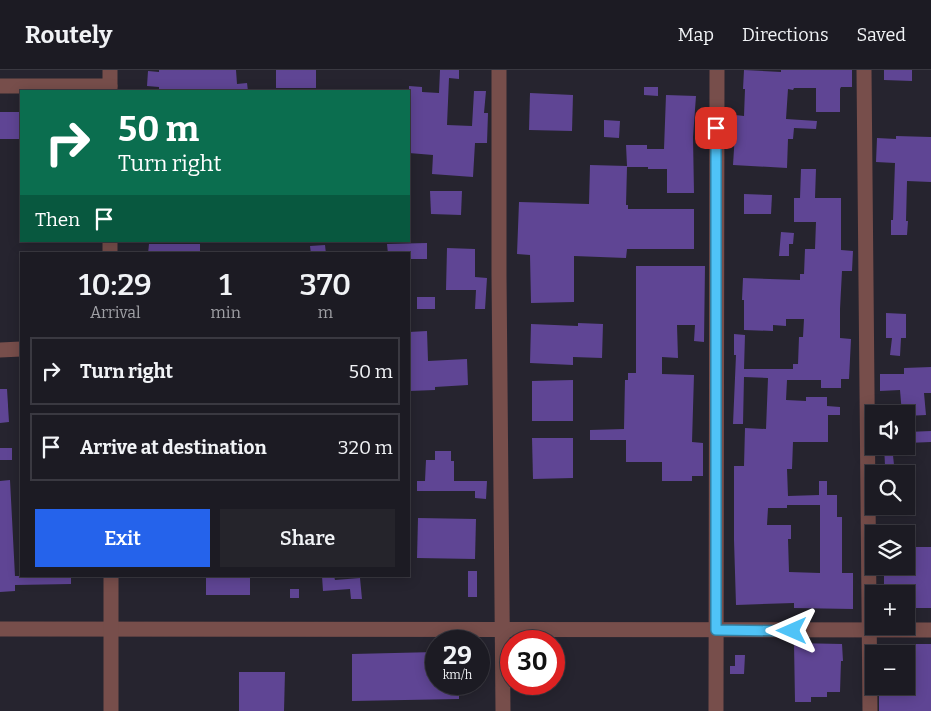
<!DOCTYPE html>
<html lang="en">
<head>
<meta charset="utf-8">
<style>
	body { margin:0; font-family:Bitter,serif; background:#25242b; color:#f1f3f6; height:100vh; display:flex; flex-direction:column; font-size:19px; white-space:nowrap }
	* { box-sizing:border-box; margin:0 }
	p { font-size:16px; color:#a0a1a6 }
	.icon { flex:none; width:28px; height:28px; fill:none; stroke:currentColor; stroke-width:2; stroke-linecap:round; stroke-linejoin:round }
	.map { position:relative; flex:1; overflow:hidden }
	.details { position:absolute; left:20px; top:182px; width:390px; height:325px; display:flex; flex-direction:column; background:#1c1b23; border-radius:0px; box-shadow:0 2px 12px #0003,0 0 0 1px #3a3941 }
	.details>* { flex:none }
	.guide { position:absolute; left:20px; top:20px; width:390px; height:152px; border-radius:0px; box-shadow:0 2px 12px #0003,0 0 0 1px #3a3941; background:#0b6e4f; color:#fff; overflow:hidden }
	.controls { position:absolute; left:865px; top:335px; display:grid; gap:10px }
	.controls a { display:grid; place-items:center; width:50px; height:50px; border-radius:0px; background:#1c1b23; box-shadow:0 2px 12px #0003,0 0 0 1px #3a3941; font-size:25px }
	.speed { position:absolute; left:425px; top:560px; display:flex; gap:10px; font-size:25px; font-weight:700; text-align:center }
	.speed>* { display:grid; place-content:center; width:65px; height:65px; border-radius:50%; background:#1c1b23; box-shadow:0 2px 12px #0003,0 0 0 1px #3a3941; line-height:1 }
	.speed small { font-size:12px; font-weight:400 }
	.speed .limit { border:8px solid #d22; background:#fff; color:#111 }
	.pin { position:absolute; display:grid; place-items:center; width:42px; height:42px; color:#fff; margin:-21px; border-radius:10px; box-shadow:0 2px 8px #0006 }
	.me { position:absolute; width:55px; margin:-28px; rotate:270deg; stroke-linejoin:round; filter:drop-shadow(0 0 4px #0008) }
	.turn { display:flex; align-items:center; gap:18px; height:105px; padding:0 15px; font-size:22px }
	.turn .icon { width:65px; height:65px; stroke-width:2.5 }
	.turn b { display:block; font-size:35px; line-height:42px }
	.then { display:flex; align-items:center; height:48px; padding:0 15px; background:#0003; gap:10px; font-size:19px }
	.eta { display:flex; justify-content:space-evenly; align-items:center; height:85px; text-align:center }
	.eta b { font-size:30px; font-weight:600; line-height:35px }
	.action { display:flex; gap:10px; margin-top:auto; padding:10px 15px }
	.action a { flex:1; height:58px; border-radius:0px; background:#2563eb; color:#fff; font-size:20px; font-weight:600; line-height:58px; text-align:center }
	.action a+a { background:#25242b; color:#f1f3f6 }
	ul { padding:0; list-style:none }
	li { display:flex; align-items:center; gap:15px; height:68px; margin:0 10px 8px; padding:0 5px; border:2px solid #3a3941; border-radius:0px }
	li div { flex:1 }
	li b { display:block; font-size:19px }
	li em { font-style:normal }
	header { display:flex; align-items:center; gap:30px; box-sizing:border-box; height:70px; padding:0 25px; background:#1c1b23; border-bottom:1px solid #3a3941 }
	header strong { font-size:24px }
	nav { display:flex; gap:28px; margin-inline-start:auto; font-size:18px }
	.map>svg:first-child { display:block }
</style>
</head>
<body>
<header>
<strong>Routely</strong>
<nav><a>Map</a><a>Directions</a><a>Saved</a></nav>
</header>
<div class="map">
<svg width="931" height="641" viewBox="0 0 931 641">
	<rect width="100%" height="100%" fill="#26242f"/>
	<g fill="#5f4594" fill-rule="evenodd">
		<path d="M159,0H236L237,14L247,13L248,21H159V17L147,16L148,1L159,2Z"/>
		<rect x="276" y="0" width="40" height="18"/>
		<path d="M440,0H459V9L449,8L447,55L472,56L474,21H486L484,43H488L487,73H475L473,107L432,104L433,85L409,83V16L422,17V22L439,23Z"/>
		<path d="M744,0L781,2V0H852V17H841L840,19V42H816V18H794L793,20L788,19L786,49L817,51L816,59L794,58L793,69H788L787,98L733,95L735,63H734L735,45L744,46L745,19H743Z"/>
		<path d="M884,0H912V11L884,10Z"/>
		<path d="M644,17H658V26L644,25Z"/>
		<path d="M530,23L573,25L572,61L529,60Z"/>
		<path d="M666,25L696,26L693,67L694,123H667V99H648V97H627L626,135H628V139H694V179H627L626,188L574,186V232L531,233L530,185L517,184L519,132L589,134L590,95L627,96L626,75H647V79H664Z"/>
		<rect x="0" y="42" width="21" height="27"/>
		<path d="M604,50L620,51L619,68L604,67Z"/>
		<path d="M896,66L931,67V112L907,111L906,151H908L907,165H891V150H893L895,93L876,92L877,68L896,69Z"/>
		<path d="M801,99H816L815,128H841V180L853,181L852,201H842L840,239V268L851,269L849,309H841V318H821V310H787L786,330L806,331V327H827V336L840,337V345H828V372H793L792,399H787L788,426L819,425V411H827V425H837V447H842V503H853V539L794,538V533L736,535L734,470V396H744L745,358L766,359L768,308L744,307L743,354H733L736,285H734V264L745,265L744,299H793V294H798L799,267H803L804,249H786V256L773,255V261L744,260V230H742L743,208L800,210V204H804L805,179H815L816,152H794V128H800ZM787,435H820V503L789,502L788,469H791V455H767L768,438H787Z"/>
		<path d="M430,121H462L461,145L431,144Z"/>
		<path d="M744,124L772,125L771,144H744Z"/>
		<path d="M781,162L794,163L793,174H789V186H779Z"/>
		<path d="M427,173V189H409V184H388L387,174Z"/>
		<path d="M149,174H200V184H148Z"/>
		<path d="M325,175L326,184H311L310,176Z"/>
		<path d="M447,178L475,179V207L487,208L485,239H475L476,220H446Z"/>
		<path d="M636,196H705L704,272L694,271L695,255H677L678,288L662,287V304L694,305L692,372L703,373V406H692V411H662V392H626V370H590V360L624,359L625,310H628V303H636Z"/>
		<rect x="417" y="227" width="18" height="12"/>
		<path d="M886,243L906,244V268H901L900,286L890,285L892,268H886Z"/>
		<path d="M578,253L603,254L602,288L573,287V295L530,293L531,254L578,256Z"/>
		<path d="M427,261L428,291L467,289L468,315L435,317V320L409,321V262Z"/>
		<path d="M931,297V323H924L926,345L906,346V344H902L900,320L880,321V304H904V298Z"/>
		<path d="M573,310V351H532V311Z"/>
		<path d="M0,319H7L9,352L0,353Z"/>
		<path d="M931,361V372L907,373V362Z"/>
		<path d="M532,368H573V408L533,409Z"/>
		<path d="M884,376H892L894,395H885Z"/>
		<rect x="0" y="378" width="12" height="12"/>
		<path d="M435,381H451V391H454V411H487L486,429L475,428V421H417V411H425L426,390H435Z"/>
		<path d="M10,410L15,506H71V514L15,515V521L0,522V411Z"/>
		<path d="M418,448L476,449L475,489L417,488Z"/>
		<path d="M916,477H931V538H906V524H884V496H906V487H915Z"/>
		<rect x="468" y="501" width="9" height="26"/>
		<rect x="206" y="506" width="44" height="19"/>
		<path d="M322,506H334L335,510L360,508L362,529H351L350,519L323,521Z"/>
		<rect x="290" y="519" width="9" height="9"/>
		<path d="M794,573L842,574L843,591H841L840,622H827V627H811V632H795Z"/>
		<path d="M879,574H931V641H879V616H906V584H879Z"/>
		<path d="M436,582V614H459V629L352,631V584Z"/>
		<path d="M735,585H745L744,604H730V596H735Z"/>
		<path d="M239,602H285L284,641H239Z"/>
	</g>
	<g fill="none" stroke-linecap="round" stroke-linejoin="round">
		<g stroke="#774e4b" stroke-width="15">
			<path d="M110,0V21"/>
			<path d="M499,0V205L503,641"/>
			<path d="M864,0L870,641"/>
			<path d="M0,16H110"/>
			<path d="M110,171V184"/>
			<path d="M0,280L21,279"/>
			<path d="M0,559L931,560"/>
			<path d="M111,641V506"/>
			<path d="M716,641L717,0"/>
		</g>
	</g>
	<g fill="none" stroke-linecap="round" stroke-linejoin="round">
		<g stroke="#337fa1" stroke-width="12">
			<path id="route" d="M716,58V560L792,561"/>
		</g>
		<use href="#route" stroke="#4fc3f7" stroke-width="9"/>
	</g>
</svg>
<div class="controls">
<a><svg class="icon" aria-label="sound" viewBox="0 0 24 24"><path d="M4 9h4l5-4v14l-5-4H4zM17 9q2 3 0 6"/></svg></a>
<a><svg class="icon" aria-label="search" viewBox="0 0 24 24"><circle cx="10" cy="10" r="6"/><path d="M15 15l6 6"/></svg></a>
<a><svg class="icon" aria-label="layers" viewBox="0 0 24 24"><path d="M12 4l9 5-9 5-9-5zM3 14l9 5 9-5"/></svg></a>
<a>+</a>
<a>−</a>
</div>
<div class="speed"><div>29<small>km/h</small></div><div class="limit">30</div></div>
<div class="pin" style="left:716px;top:58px;background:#d93025"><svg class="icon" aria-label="arrive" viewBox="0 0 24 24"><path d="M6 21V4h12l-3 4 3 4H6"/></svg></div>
<svg class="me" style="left:792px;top:561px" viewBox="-20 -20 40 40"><path d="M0-17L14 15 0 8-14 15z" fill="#4fc3f7" stroke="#fff" stroke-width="4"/></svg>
<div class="guide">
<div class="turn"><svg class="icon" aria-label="right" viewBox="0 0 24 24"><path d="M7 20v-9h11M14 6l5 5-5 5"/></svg><div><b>50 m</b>Turn right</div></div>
<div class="then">Then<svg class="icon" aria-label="arrive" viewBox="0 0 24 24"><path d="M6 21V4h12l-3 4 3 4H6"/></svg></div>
</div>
<section class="details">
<div class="eta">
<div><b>10:29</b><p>Arrival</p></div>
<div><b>1</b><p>min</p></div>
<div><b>370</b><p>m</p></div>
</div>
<ul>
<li><svg class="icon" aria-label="right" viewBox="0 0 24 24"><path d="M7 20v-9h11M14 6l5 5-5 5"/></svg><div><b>Turn right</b></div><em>50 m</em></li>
<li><svg class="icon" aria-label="arrive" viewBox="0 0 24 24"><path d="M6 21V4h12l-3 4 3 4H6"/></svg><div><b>Arrive at destination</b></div><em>320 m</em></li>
</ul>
<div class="action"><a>Exit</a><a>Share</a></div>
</section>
</div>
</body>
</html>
